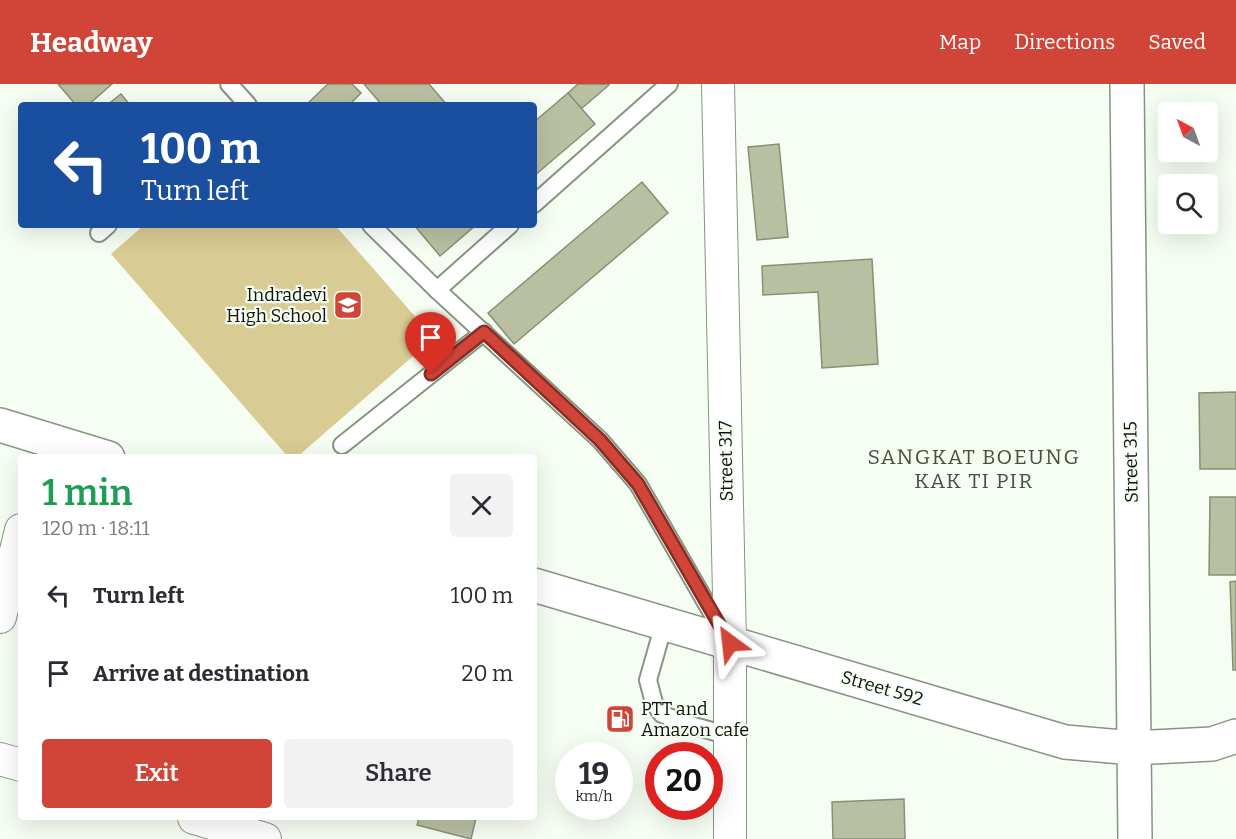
<!DOCTYPE html>
<html lang="en">
<head>
<meta charset="utf-8">
<style>
	body { margin:0; font-family:Bitter,serif; background:#f2f2f3; color:#2b2b33; height:100vh; display:flex; flex-direction:column; font-size:22px; white-space:nowrap }
	* { box-sizing:border-box; margin:0 }
	p { font-size:20px; color:#7c7c81 }
	.icon { flex:none; width:33px; height:33px; fill:none; stroke:currentColor; stroke-width:2; stroke-linecap:round; stroke-linejoin:round }
	.map { position:relative; flex:1; overflow:hidden }
	.panel { position:absolute; left:18px; top:370px; width:519px; height:366px; display:flex; flex-direction:column; background:#fff; border-radius:6px; box-shadow:0 6px 24px #0002 }
	.panel>* { flex:none }
	.top-card { position:absolute; left:18px; top:18px; width:519px; height:126px; border-radius:6px; box-shadow:0 6px 24px #0002; background:#1a4fa0; color:#fff; overflow:hidden }
	.needle { width:39px; rotate:319deg }
	.controls { position:absolute; left:1158px; top:18px; display:grid; gap:12px }
	.controls a { display:grid; place-items:center; width:60px; height:60px; border-radius:6px; background:#fff; box-shadow:0 6px 24px #0002; font-size:30px }
	.speed { position:absolute; left:555px; top:658px; display:flex; gap:12px; font-size:30px; font-weight:700; text-align:center }
	.speed>* { display:grid; place-content:center; width:78px; height:78px; border-radius:50%; background:#fff; box-shadow:0 6px 24px #0002; line-height:1 }
	.speed small { font-size:15px; font-weight:400 }
	.speed .limit { border:9px solid #d22; background:#fff; color:#111 }
	.pin { position:absolute; display:grid; place-items:center; width:51px; height:51px; color:#fff; margin:-62px -26px; border-radius:50% 50% 50% 0; rotate:-45deg; box-shadow:0 0 6px #0007 }
	.pin .icon { rotate:45deg }
	.me { position:absolute; width:66px; margin:-33px; rotate:330deg; stroke-linejoin:round; filter:drop-shadow(0 0 4px #0008) }
	.turn { display:flex; align-items:center; gap:21px; height:126px; padding:0 24px; font-size:27px }
	.turn .icon { width:78px; height:78px; stroke-width:2.5 }
	.turn b { display:block; font-size:42px; line-height:51px }
	.round { display:grid; place-items:center; flex:none; width:63px; height:63px; border-radius:6px; background:#f2f2f3 }
	.head { display:flex; align-items:center; justify-content:space-between; height:102px; padding:0 24px }
	h1 { font-size:36px; font-weight:600; line-height:45px; color:#1e9e55 }
	.cta { display:flex; gap:12px; margin-top:auto; padding:12px 24px }
	.cta a { flex:1; height:69px; border-radius:6px; background:#d14438; color:#fff; font-size:24px; font-weight:600; line-height:69px; text-align:center }
	.cta a+a { background:#f2f2f3; color:#2b2b33 }
	ul { padding:0; list-style:none }
	li { display:flex; align-items:center; gap:18px; height:78px; padding:0 24px }
	li div { flex:1 }
	li b { display:block; font-size:22px }
	li em { font-style:normal }
	header { display:flex; align-items:center; gap:36px; box-sizing:border-box; height:84px; padding:0 30px; background:#d14438; color:#fff }
	header strong { font-size:28px }
	nav { display:flex; gap:33px; margin-inline-start:auto; font-size:21px }
	.map>svg:first-child { display:block }
</style>
</head>
<body>
<header>
<strong>Headway</strong>
<nav><a>Map</a><a>Directions</a><a>Saved</a></nav>
</header>
<div class="map">
<svg width="1236" height="755" viewBox="0 0 1236 755">
	<rect width="100%" height="100%" fill="#f6fef4"/>
	<path fill="#d9cb94" d="M144,141H335L434,254L297,373H288L111,170Z"/>
	<g fill="#b9c0a2" stroke="#898f73" stroke-width="1.5">
		<path d="M58,0H112L88,21H76Z"/>
		<path d="M328,0H352L361,9L349,21H306Z"/>
		<path d="M364,0H429L447,21H382Z"/>
		<path d="M578,0H608L609,1L581,25L568,9Z"/>
		<path d="M568,9L595,40L534,92V38Z"/>
		<path d="M121,10L130,21H107Z"/>
		<path d="M779,60L788,153L757,156L748,63Z"/>
		<path d="M642,98L668,129L514,260L488,229Z"/>
		<path d="M414,141H476L440,172Z"/>
		<path d="M872,175L878,280L822,284L818,208L763,211L762,182Z"/>
		<path d="M1236,308V385H1200L1199,309Z"/>
		<path d="M1210,413H1236V491H1209Z"/>
		<path d="M1236,497V586H1233L1230,498Z"/>
		<path d="M904,715L905,755H833L832,718Z"/>
		<path d="M419,734H476L471,755L417,741Z"/>
	</g>
	<g fill="none" stroke-linecap="round" stroke-linejoin="round">
		<g stroke="#83967f" stroke-width="20">
			<g id="lane">
				<path d="M229,0L248,21"/>
				<path d="M534,120L669,0"/>
				<path d="M371,141L437,206L600,356L638,400L724,550"/>
				<path d="M99,149L108,141"/>
				<path d="M437,206L510,141"/>
				<path d="M342,361L484,248"/>
				<path d="M664,540L648,596L654,619L662,630L683,639L730,652"/>
			</g>
		</g>
		<g stroke="#83967f" stroke-width="34">
			<g id="street">
				<path d="M718,0L730,559V755"/>
				<path d="M0,533L21,446"/>
				<path d="M0,675L21,681"/>
				<path d="M194,734L265,755"/>
			</g>
		</g>
		<g stroke="#83967f" stroke-width="36">
			<g id="secondary">
				<path d="M1127,0L1135,755"/>
				<path d="M0,341L108,374"/>
				<path d="M534,501L1065,658L1133,664L1212,660L1236,652"/>
			</g>
		</g>
		<use href="#lane" stroke="#fff" stroke-width="16"/>
		<use href="#street" stroke="#fff" stroke-width="32"/>
		<use href="#secondary" stroke="#fff" stroke-width="33"/>
	</g>
	<g fill="none" stroke-linecap="round" stroke-linejoin="round">
		<g stroke="#882c24" stroke-width="15">
			<path id="route" d="M431,290L484,248L600,356L638,400L730,559"/>
		</g>
		<use href="#route" stroke="#d14438" stroke-width="10"/>
	</g>
	<defs>
		<g id="school-square" transform="scale(1.5)"><rect x="-9" y="-9" width="18" height="18" rx="4" fill="#d14438" stroke="#f6fef4"/><path d="M0-5L7-2L0 1L-7-2ZM-4 1L0 2.5L4 1V4Q0 6-4 4Z" fill="#fff"/></g>
		<g id="fuel-square" transform="scale(1.5)"><rect x="-9" y="-9" width="18" height="18" rx="4" fill="#d14438" stroke="#f6fef4"/><path d="M-5.5-6h7V0h2V4h1.3V-2.5L3-4.5l.8-.8L6-3V5H2.5V1h-1V6h-7ZM-4.2-4.7v3.2H.2V-4.7Z" fill="#fff"/></g>
	</defs>
	<g fill-rule="evenodd">
		<use href="#school-square" x="348" y="221"/>
		<use href="#fuel-square" x="620" y="635"/>
	</g>
	<g text-anchor="middle" dominant-baseline="central" stroke-width="4.5" stroke-linejoin="round" paint-order="stroke">
		<g font-size="18" fill="#0c130a" stroke="#f6fef4" text-anchor="end">
			<text x="327" y="211">Indradevi<tspan x="327" dy="21">High School</tspan></text>
			<text x="641" y="625" text-anchor="start">PTT and<tspan x="641" dy="21">Amazon cafe</tspan></text>
		</g>
		<g font-size="18" fill="#0c130a" stroke="#f6fef4">
			<text transform="translate(726 377) rotate(-91)">Street 317</text>
			<text transform="translate(1131 378) rotate(-91)">Street 315</text>
			<text transform="translate(882 604) rotate(16)">Street 592</text>
		</g>
		<g font-size="21" letter-spacing="1.5" fill="#42533e" stroke="#f6fef4">
			<text x="974" y="373">SANGKAT BOEUNG<tspan x="974" dy="24">KAK TI PIR</tspan></text>
		</g>
	</g>
</svg>
<div class="controls">
<a><svg class="needle" viewBox="-14 -14 28 28"><path d="M0-13l5 13h-10z" fill="#e53935"/><path d="M0 13l5-13h-10z" fill="#7c7c81"/></svg></a>
<a><svg class="icon" aria-label="search" viewBox="0 0 24 24"><circle cx="10" cy="10" r="6"/><path d="M15 15l6 6"/></svg></a>
</div>
<div class="speed"><div>19<small>km/h</small></div><div class="limit">20</div></div>
<div class="pin" style="left:431px;top:290px;background:#d93025"><svg class="icon" aria-label="arrive" viewBox="0 0 24 24"><path d="M6 21V4h12l-3 4 3 4H6"/></svg></div>
<svg class="me" style="left:730px;top:559px" viewBox="-20 -20 40 40"><path d="M0-17L14 15 0 8-14 15z" fill="#d14438" stroke="#fff" stroke-width="4"/></svg>
<div class="top-card">
<div class="turn"><svg class="icon" aria-label="left" viewBox="0 0 24 24"><path d="M17 20v-9H6M10 6l-5 5 5 5"/></svg><div><b>100 m</b>Turn left</div></div>
</div>
<section class="panel">
<div class="head"><div><h1>1 min</h1><p>120 m · 18:11</p></div><a class="round"><svg class="icon" aria-label="close" viewBox="0 0 24 24"><path d="M6 6l12 12M18 6L6 18"/></svg></a></div>
<ul>
<li><svg class="icon" aria-label="left" viewBox="0 0 24 24"><path d="M17 20v-9H6M10 6l-5 5 5 5"/></svg><div><b>Turn left</b></div><em>100 m</em></li>
<li><svg class="icon" aria-label="arrive" viewBox="0 0 24 24"><path d="M6 21V4h12l-3 4 3 4H6"/></svg><div><b>Arrive at destination</b></div><em>20 m</em></li>
</ul>
<div class="cta"><a>Exit</a><a>Share</a></div>
</section>
</div>
</body>
</html>
